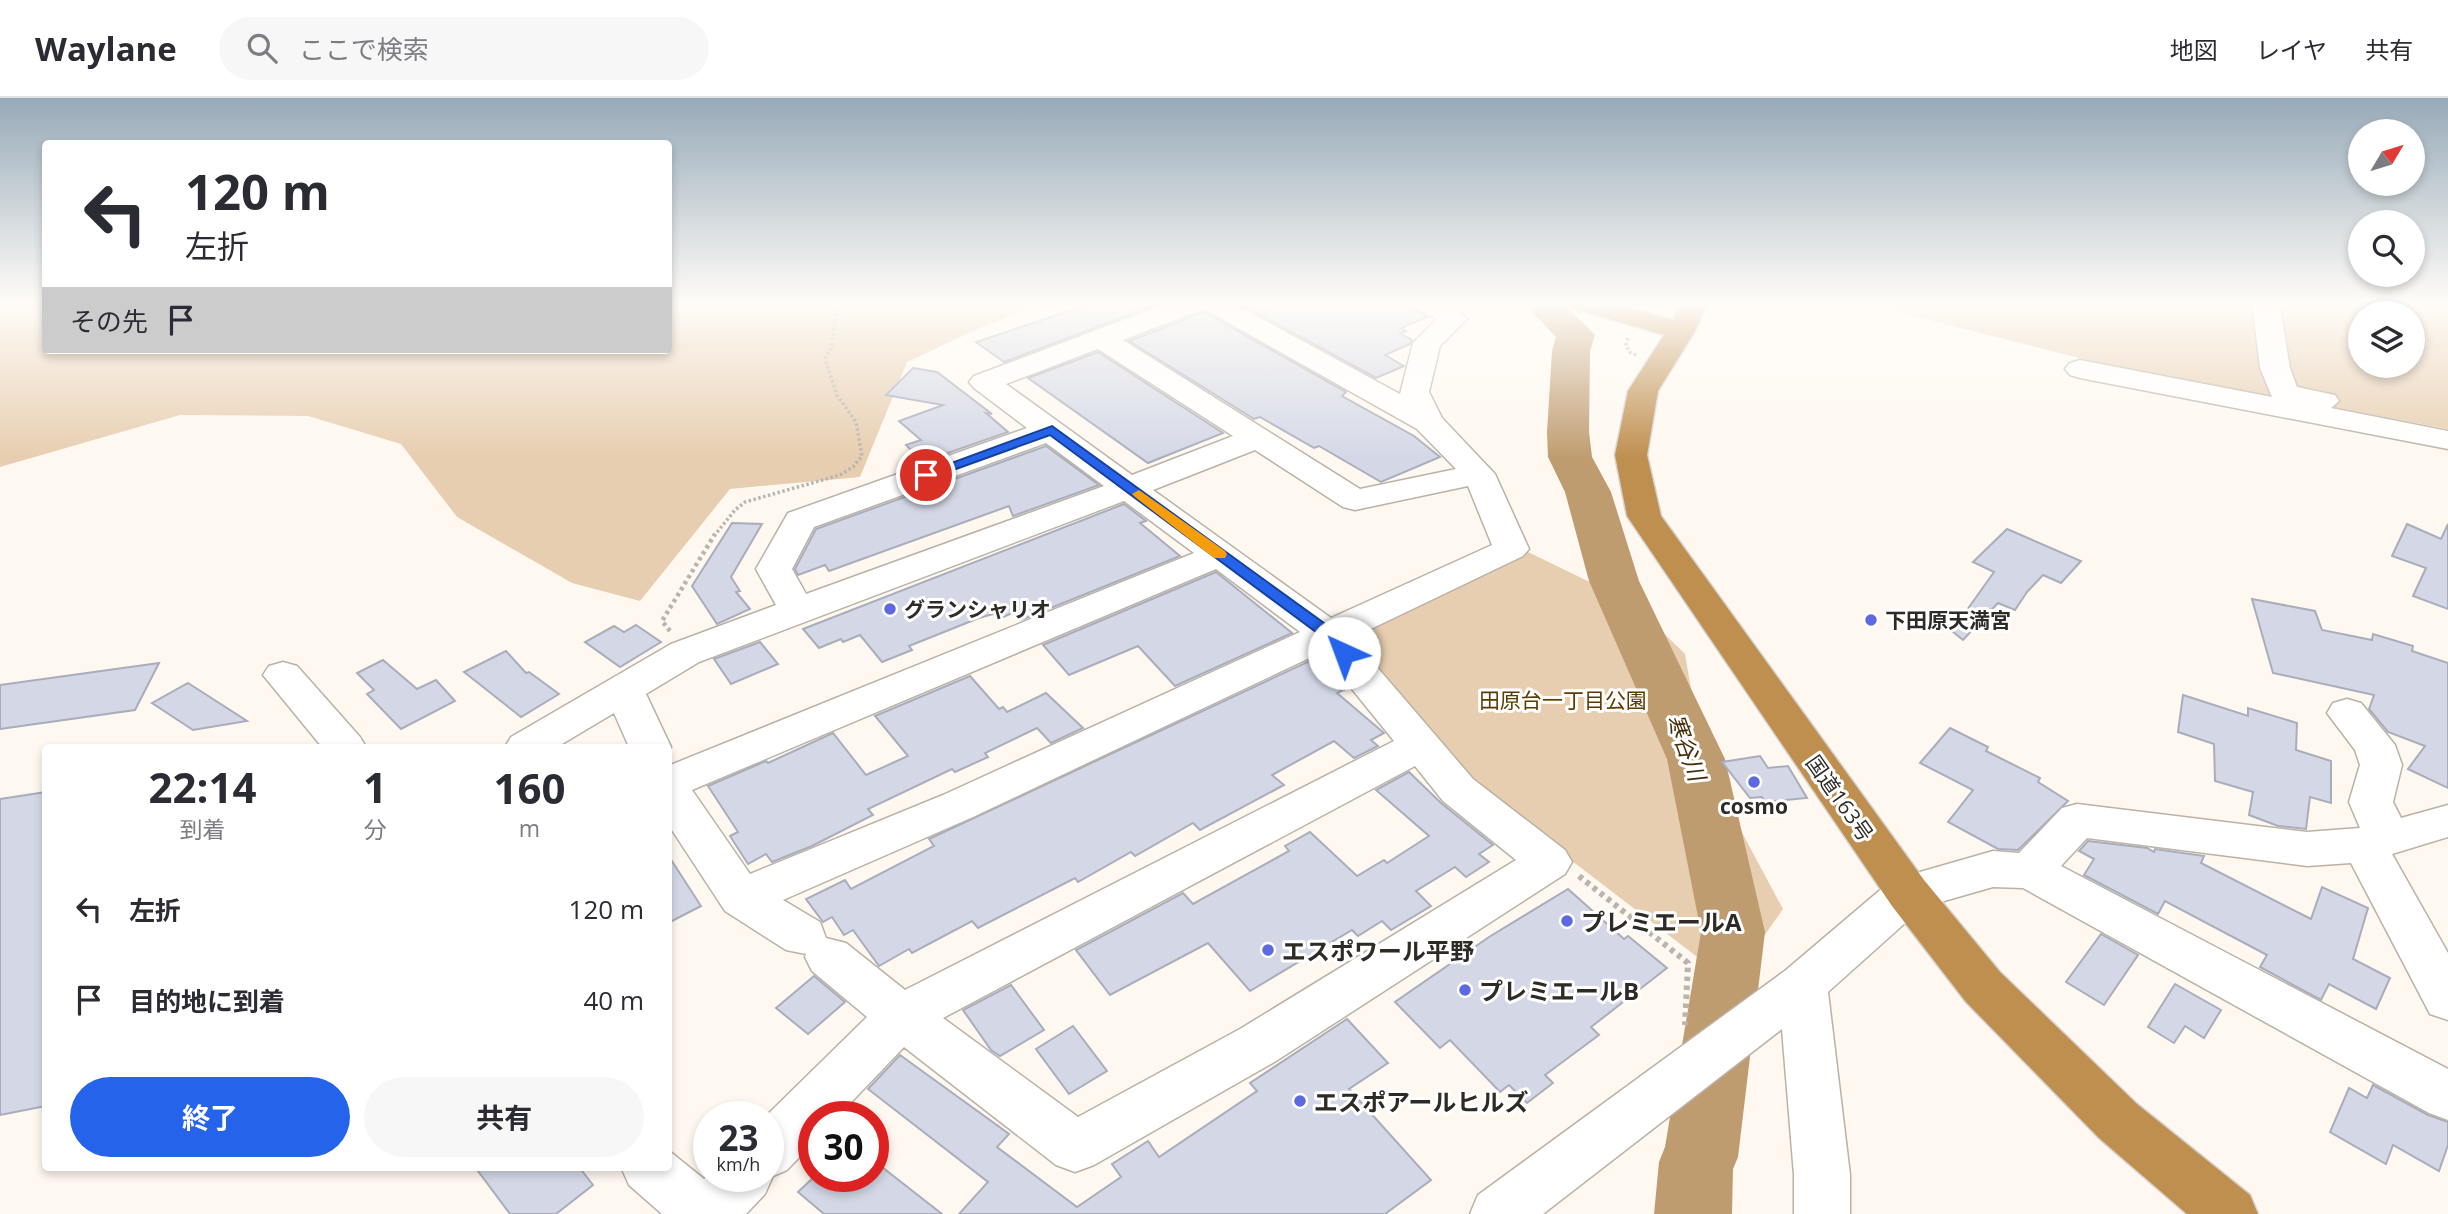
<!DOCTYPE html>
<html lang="ja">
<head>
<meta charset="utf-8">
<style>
	body { margin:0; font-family:"Open Sans","Noto Sans JP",sans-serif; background:#f7f7f7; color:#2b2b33; height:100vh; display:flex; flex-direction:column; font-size:26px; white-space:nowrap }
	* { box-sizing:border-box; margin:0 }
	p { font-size:23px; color:#7c7c81 }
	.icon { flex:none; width:38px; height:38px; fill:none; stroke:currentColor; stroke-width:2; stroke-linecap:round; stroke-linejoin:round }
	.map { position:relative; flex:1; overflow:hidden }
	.drawer { position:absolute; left:42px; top:646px; width:630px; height:427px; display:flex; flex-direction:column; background:#fff; border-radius:7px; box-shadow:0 4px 10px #0003 }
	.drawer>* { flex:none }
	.guide { position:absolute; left:42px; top:42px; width:630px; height:214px; border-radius:7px; box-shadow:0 4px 10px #0003; background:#fff; color:#2b2b33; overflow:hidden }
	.needle { width:46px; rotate:52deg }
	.buttons { position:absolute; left:2348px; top:21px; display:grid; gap:14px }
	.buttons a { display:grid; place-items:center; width:77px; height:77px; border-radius:50%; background:#fff; box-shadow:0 4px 10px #0003; font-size:35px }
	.speed { position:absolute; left:693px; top:1003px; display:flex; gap:14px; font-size:35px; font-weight:700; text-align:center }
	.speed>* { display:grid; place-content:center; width:91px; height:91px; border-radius:50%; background:#fff; box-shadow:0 4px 10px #0003; line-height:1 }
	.speed small { font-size:18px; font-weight:400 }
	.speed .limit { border:10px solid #d22; background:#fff; color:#111 }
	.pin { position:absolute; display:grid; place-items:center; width:60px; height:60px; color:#fff; margin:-30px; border:4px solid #fff; border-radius:50%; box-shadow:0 2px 7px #0007 }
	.me { position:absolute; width:77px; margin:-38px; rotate:317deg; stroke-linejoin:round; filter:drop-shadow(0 0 5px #0008) }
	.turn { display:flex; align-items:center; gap:24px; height:147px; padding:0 28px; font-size:32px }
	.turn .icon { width:91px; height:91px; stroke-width:2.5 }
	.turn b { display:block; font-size:49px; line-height:60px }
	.then { display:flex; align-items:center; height:66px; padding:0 28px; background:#0003; gap:14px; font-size:26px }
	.eta { display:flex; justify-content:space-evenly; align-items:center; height:119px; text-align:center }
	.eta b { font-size:42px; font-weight:700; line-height:49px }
	.button { display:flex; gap:14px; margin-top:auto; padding:14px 28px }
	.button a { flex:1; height:80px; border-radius:42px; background:#2563eb; color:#fff; font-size:28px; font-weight:700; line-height:80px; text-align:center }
	.button a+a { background:#f7f7f7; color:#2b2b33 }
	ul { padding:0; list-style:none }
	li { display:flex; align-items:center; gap:21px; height:91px; padding:0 28px }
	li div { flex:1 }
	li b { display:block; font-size:26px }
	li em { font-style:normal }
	header { display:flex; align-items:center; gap:42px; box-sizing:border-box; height:98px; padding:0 35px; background:#fff; border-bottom:2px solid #e1e1e2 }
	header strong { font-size:33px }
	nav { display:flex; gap:38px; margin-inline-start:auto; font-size:24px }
	.search { width:490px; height:63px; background:#f7f7f7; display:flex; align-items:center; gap:18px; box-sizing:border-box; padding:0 24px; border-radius:38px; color:#7c7c81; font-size:26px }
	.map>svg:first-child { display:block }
</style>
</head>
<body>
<header>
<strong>Waylane</strong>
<div class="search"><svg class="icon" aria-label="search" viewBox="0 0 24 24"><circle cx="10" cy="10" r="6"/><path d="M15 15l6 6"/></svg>ここで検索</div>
<nav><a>地図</a><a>レイヤ</a><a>共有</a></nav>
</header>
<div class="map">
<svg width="2448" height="1116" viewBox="0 0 2448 1116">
	<rect width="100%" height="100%" fill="#fef8f0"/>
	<g fill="#e7ceb0" fill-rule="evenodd">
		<path d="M0,204H45L46,252H668L669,204H1052L982,229L907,264L860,379L730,391L640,503L572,485L457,419L401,346L308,318L180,317L0,369Z"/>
		<path d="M1858,204H2448V331L2115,269ZM2361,215H2413V268H2361Z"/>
		<path d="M1528,454L1633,505L1685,556L1697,626L1731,714L1783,811L1748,861L1709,868L1559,753L1438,649L1346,542Z"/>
	</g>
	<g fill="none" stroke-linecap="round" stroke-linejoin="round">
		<path fill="#bf9c70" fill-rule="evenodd" d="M1531,204H1562L1595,237L1590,253L1589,334L1592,359L1611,394L1639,483L1725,661L1765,834L1738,1059L1733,1071L1732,1116H1654L1659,1064L1665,1049L1701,834L1667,661L1589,483L1565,394L1548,359L1547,334L1552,253L1556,239L1527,209Z"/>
	</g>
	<g fill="#d4d8e6" stroke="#a9adbb" stroke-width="2">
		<path d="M1096,204H1163L1004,264L976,244Z"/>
		<path d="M1237,204H1402L1427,219L1401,230L1406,233L1400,235L1412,242L1410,246L1385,257L1404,268L1376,280Z"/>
		<path d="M1204,214L1346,294L1342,298L1414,338L1440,359L1381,384L1319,348L1314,350L1260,319L1254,321L1129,243Z"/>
		<path d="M1098,254L1223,335L1148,365L1028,280Z"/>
		<path d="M913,270L937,274L992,316L986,315L1008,334L922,364L906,347L921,342L899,323L943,307L886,297Z"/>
		<path d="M1046,348L1099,387L1013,418L1009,408L829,473L825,467L798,477L795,471L816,431Z"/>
		<path d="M1124,406L1146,423L1140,425L1180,458L1021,522L1014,514L999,521L993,516L979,520L909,548L912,552L882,564L860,537L843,544L841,541L819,550L803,531Z"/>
		<path d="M732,425L762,426L731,479L740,493L736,494L750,511L717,526L692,488Z"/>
		<path d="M2407,426L2441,441L2448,426V511L2413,498L2426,470L2392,458Z"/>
		<path d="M2007,431L2081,463L2061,485L2043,477L2027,494L2015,512L1998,505L1963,542L1952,533L1994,474L1973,464Z"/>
		<path d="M1216,474L1292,535L1175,588L1138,548L1069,577L1043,547Z"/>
		<path d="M2252,501L2315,513L2322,532L2372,542L2373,536L2413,548L2412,553L2448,565V690L2408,671L2425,648L2388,634L2369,611L2374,597L2273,575Z"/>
		<path d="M636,527L661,544L620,569L585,544L614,528L624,534Z"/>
		<path d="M760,544L778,566L731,586L714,561Z"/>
		<path d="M506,553L526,575L529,574L559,596L521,619L464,574Z"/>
		<path d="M1316,560L1336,576L1348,590L1337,595L1384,635L1371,642L1378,648L1354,660L1334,643L1272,677L1284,687L1200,732L1193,725L1135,758L1131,754L1078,784L1075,780L978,830L972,823L912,855L909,851L879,868L853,832L844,837L832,819L823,824L806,801L845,782L851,791L934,748L929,741Z"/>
		<path d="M383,562L417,591L436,582L455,603L401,631L367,596L374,592L357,575Z"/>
		<path d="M159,565L135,612L0,631V587Z"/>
		<path d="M970,578L999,611L1003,609L1007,614L1046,595L1083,630L1051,645L1037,630L985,655L988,659L955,674L952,671L868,711L873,717L812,748L772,764L766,756L748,766L730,738L738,734L708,688L766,663L768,665L833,635L866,677L908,658L875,618Z"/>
		<path d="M188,585L247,623L193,632L152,605Z"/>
		<path d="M2183,597L2248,618V610L2297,625L2296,652L2331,663V705L2310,699L2306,731L2278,728L2249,717L2253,694L2215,683L2214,646L2178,634Z"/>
		<path d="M1950,630L1988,649L1986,653L2040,680L2038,684L2068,703L2018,752L1998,751L1948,724L1973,692L1920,665Z"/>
		<path d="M1760,658L1768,670L1788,668L1807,700L1765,704L1762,699L1750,700L1722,664Z"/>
		<path d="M1409,674L1441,705L1493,747L1479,756L1489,764L1466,779L1455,769L1416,793L1431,808L1391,832L1382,823L1358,838L1352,832L1250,893L1208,845L1110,897L1076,852L1183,795L1193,806L1289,753L1285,748L1310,734L1357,778L1384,762L1387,765L1429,738L1376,692Z"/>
		<path d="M46,694V1008L0,1017V701Z"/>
		<path d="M2088,743L2147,750L2154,754L2155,751L2204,758L2201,765L2311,821L2322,789L2368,810L2353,861L2390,880L2376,911L2329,886L2321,902L2260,869L2267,857L2165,803L2158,816L2084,777L2094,761L2079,753Z"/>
		<path d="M668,757L701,808L668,825Z"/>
		<path d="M1568,791L1624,841L1628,838L1667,870L1591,929L1599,937L1545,977L1553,985L1527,1005L1509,987L1500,994L1450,942L1440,950L1395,904L1489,839Z"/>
		<path d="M2101,836L2138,857L2104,907L2066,884Z"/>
		<path d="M814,878L845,904L808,936L776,910Z"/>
		<path d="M2175,886L2221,912L2204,940L2185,928L2174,945L2148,929Z"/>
		<path d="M1011,887L1044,932L1000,958L991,952L963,912Z"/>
		<path d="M1347,921L1388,965L1349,991L1431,1082L1385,1116H959L988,1084L868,991L900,957L1009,1036L997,1049L1077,1109L1121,1079L1112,1066L1148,1043L1159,1059L1257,993L1250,985Z"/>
		<path d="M1073,928L1107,973L1069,996L1036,951Z"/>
		<path d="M2373,987L2428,1017L2448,1024V1047L2439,1073L2393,1047L2386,1066L2330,1034L2349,990L2367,1000Z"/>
		<path d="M873,1062L942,1116H824L798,1094L815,1078H873Z"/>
		<path d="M475,1069H579L593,1087L556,1116H510Z"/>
	</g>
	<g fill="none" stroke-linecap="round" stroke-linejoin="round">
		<g stroke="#bbb1a5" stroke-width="3">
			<g id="minor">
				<path d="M1171,204H1231L1400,296L1413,245L1437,221L1416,210L1413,204H1450L1467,221L1440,248L1429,294L1442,320L1495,376L1529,451L1523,458L1352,540L1473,681L1565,752L1572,764L1565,776L1276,963L1094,1067L1075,1074L1056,1067L904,949L838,1018H814V1044L787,1072L773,1078L765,1096L746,1116H662L629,1087L621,1069H668V1052L704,1081L709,1076L768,1078L766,1018L867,919L812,873L805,859L806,856L786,852L725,813L668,726V668L1194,455L1124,403L699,564L646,596L671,649L668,653V649H629L614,615L557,649H505L511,639L671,546L776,507L756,471L788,415L1027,330L974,290L969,284L974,278ZM1204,211L1417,331L1456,371L1360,391L1123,242ZM1098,251L1233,338L1132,377L1006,286ZM1046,345L1104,388L806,496L792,471L814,429ZM1255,352L1343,409L1355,412L1468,388L1492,447L1331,520L1153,392ZM1216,471L1300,534L943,697L750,776L692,692ZM1322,554L1394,643L905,892L846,845L826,840L820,824L783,802L973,719ZM1415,668L1443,703L1516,762L1240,931L1078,1019L943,920Z"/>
				<path d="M2252,204H2279L2290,270L2297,289L2335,297L2339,303L2331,310L2448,333V351L2080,280L2070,277L2065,271L2070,265L2080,262L2272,299L2260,270Z"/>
				<path d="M283,564L297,568L360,639L366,649H322L263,577L269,568Z"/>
				<path d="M2347,601L2361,605L2395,647L2402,667L2393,704L2401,720L2448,707V739L2392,756L2448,855V922L2430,916L2351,765L2307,768L2087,740L2061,768L2448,971V1022L2429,1015L2023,790L1993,789L1923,809L1828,894L1850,1077V1116H1794V1077L1782,931L1543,1116H1470L1478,1097L1786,872L1892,782L1993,753L2019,755L2062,710L2077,706L2307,734L2360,730L2349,704L2360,667L2355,652L2327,615L2333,605Z"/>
			</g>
		</g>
		<g stroke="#d5d4d3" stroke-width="3">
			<path id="highway" d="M1569,204H1612L1673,222L1681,204H1708L1695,233L1658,293L1647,357L1661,418L1924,782L2000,874L2137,1006L2250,1097L2258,1116H2187L2099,1040L1966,904L1892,808L1627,418L1615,357L1628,293L1664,237L1572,210Z"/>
		</g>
		<g stroke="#b9b4ad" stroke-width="3.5" stroke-dasharray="2.5 2.5" stroke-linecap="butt">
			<path d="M1628,240L1626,247L1629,254L1636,257"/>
			<path d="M714,438L735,412L745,404L840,377L853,369L862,358L856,324L837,297L825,261L831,250L836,217L825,204"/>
		</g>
		<path stroke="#b9b4ad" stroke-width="4.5" stroke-dasharray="3.5 3.5" stroke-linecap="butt" d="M670,533L662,523L715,436"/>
		<path stroke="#b9b4ad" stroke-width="6" stroke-dasharray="4.5 4.5" stroke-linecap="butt" d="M1579,778L1688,865L1685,927"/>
		<use href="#minor" fill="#fff" fill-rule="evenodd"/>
		<use href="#highway" fill="#bf8f50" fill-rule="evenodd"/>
	</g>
	<linearGradient id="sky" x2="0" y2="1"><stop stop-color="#97aab8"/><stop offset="0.57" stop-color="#fffcf8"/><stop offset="1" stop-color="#fffcf8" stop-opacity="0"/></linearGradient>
	<rect width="2448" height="360" fill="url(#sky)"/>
	<path fill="#2563eb" stroke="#184099" stroke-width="2" d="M1052,328L1335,533L1352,555L1350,559H1338L1324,540L1050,337L931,380L926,381L919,377Z"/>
	<path fill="#f59e0b" d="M1139,392L1225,453L1227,456L1225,460H1214L1135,399L1132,396Z"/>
	<g fill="#5c69e1" stroke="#fff" stroke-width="2.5">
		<circle cx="890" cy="511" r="7"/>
		<circle cx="1871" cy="522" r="7"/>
		<circle cx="1754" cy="684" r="7"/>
		<circle cx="1567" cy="823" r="7"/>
		<circle cx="1268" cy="852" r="7"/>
		<circle cx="1465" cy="892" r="7"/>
		<circle cx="1300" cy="1003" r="7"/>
	</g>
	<g text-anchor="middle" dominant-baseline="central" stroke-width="6" stroke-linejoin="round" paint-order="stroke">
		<g font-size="21" font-weight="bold" fill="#2e2a25" stroke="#fff" text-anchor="start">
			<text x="904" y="511">グランシャリオ</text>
			<text x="1885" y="522">下田原天満宮</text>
			<text x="1754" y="708" text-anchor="middle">cosmo</text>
		</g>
		<g font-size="21" fill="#5c3a00" stroke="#fff">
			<text x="1563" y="602">田原台一丁目公園</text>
		</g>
		<g font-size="21" fill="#2e2a25" stroke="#fff">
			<text transform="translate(1840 700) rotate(55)">国道163号</text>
		</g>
		<g font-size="23" font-style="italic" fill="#452d08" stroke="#fff">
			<text transform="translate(1687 649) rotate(70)">寒谷川</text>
		</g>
		<g font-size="24" font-weight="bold" fill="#2e2a25" stroke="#fff" text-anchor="start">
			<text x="1581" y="823">プレミエールA</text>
			<text x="1282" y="852">エスポワール平野</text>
			<text x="1479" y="892">プレミエールB</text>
			<text x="1314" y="1003">エスポアールヒルズ</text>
		</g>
	</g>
</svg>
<div class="buttons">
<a><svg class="needle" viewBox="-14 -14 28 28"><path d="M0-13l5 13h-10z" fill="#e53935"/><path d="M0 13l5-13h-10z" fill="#7c7c81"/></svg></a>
<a><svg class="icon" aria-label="search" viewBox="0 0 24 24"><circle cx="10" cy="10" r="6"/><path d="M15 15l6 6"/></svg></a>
<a><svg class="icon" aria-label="layers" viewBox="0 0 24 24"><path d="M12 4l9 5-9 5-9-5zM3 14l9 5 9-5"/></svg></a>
</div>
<div class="speed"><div>23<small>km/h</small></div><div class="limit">30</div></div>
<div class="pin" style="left:926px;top:377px;background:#d93025"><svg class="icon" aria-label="arrive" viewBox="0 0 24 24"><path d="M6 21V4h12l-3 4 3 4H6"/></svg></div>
<svg class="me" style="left:1344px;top:555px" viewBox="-20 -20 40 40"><circle r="19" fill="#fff"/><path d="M0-13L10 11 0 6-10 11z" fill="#2563eb"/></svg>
<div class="guide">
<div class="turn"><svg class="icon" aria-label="left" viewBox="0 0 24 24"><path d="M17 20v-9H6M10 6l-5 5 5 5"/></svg><div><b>120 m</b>左折</div></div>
<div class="then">その先<svg class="icon" aria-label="arrive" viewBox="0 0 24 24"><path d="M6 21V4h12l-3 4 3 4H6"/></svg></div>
</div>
<section class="drawer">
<div class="eta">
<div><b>22:14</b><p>到着</p></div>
<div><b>1</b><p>分</p></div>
<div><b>160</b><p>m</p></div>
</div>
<ul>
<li><svg class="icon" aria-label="left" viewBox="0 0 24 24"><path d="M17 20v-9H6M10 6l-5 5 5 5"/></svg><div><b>左折</b></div><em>120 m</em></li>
<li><svg class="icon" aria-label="arrive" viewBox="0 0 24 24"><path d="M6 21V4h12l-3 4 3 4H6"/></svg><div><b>目的地に到着</b></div><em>40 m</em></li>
</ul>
<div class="button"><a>終了</a><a>共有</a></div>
</section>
</div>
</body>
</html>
